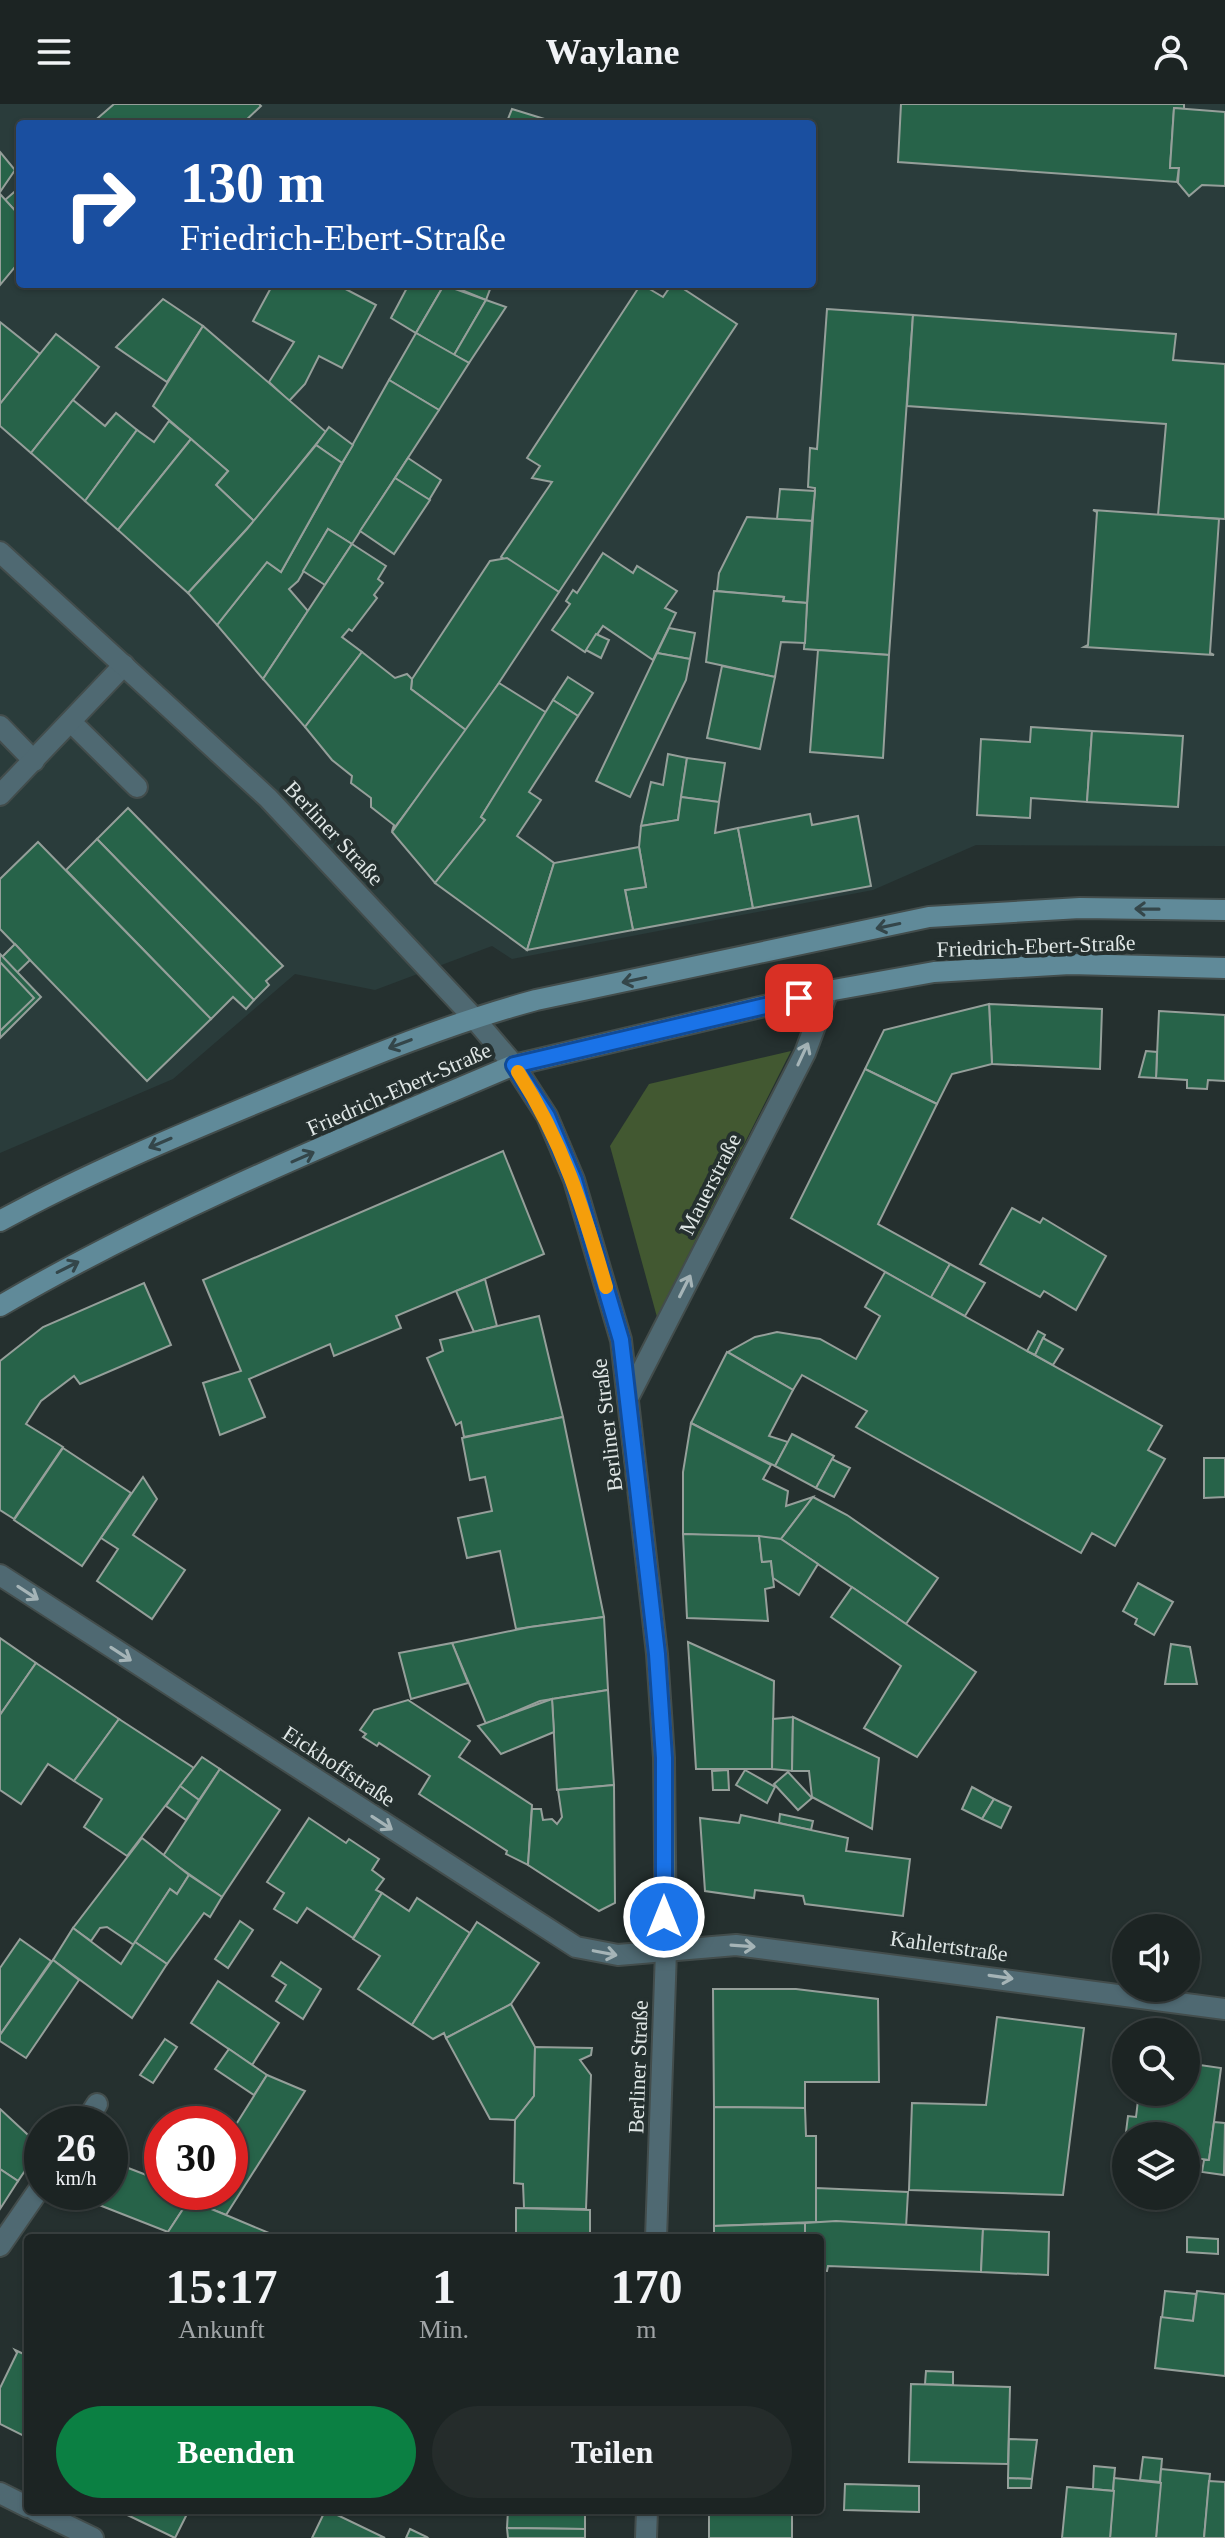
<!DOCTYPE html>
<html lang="de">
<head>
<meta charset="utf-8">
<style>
	body { margin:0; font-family:Georgia,serif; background:#252c2b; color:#f1f3f6; height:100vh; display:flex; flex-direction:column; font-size:30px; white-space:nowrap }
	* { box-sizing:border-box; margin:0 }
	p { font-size:26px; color:#a0a4a6 }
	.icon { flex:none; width:44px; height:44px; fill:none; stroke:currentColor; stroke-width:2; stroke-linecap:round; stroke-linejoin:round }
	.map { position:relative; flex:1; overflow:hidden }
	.side { position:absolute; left:24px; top:2130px; width:800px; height:280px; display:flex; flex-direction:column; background:#1c2423; border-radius:8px; box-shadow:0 2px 6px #0004,0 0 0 2px #3a4141 }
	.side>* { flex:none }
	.hud { position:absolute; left:16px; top:16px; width:800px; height:168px; border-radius:8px; box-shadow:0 2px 6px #0004,0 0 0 2px #3a4141; background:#1a4fa0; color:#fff; overflow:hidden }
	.fabs { position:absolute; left:1112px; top:1810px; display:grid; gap:16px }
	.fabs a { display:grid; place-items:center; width:88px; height:88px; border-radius:50%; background:#1c2423; box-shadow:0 2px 6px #0004,0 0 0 2px #3a4141; font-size:40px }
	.speed { position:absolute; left:24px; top:2002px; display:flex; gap:16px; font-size:40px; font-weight:700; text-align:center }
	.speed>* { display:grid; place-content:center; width:104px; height:104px; border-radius:50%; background:#1c2423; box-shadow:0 2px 6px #0004,0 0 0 2px #3a4141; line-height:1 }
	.speed small { font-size:20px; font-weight:400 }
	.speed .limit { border:12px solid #d22; background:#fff; color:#111 }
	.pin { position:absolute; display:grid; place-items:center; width:68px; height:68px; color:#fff; margin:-34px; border-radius:16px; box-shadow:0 4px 12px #0006 }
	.me { position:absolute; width:88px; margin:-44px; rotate:0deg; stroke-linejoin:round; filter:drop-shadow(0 0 6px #0008) }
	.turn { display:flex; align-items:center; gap:28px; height:168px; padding:0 32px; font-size:36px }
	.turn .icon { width:104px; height:104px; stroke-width:2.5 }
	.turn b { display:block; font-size:56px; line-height:68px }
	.eta { display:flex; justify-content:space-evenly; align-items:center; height:136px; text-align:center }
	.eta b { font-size:48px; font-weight:700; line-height:56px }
	.primary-button { display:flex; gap:16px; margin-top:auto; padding:16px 32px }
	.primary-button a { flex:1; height:92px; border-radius:48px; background:#0b8043; color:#fff; font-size:32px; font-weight:700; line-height:92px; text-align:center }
	.primary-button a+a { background:#252c2b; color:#f1f3f6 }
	header { display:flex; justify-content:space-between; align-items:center; height:104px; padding:0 32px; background:#1c2423; font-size:36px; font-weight:700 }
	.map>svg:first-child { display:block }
</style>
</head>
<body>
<header><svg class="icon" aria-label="menu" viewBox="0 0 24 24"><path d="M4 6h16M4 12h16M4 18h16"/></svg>Waylane<svg class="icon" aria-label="person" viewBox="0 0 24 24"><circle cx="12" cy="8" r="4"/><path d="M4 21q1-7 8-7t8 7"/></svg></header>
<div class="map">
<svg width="1225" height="2434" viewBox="0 0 1225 2434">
	<rect width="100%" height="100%" fill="#25302f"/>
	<path fill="#2a3c3b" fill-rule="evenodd" d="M0,0H1225V742L976,741L873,786L512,855L492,842L375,886L295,870L173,975L0,1049ZM20,20H812V180H20Z"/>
	<path fill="#425831" d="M791,947L657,1213L610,1042L649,980Z"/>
	<g fill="#276349" stroke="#959f9a" stroke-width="2">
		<path d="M114,0H259L261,2L242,20H91Z"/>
		<path d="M901,0H1184V5L1174,4L1170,64H1179L1177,78L898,58Z"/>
		<path d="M1174,4L1225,8V82L1202,81L1189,92L1178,79L1179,64H1170Z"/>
		<path d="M512,5L551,17L506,20Z"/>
		<path d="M0,48L15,66L0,88Z"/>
		<path d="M20,83V112L5,96Z"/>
		<path d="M0,90L20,112V157L0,181Z"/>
		<path d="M273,180H336L376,201L342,264L319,252L305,280L289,297L269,278L294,238L253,217Z"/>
		<path d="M409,180L444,181L416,229L391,214Z"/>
		<path d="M447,180H492L486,196Z"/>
		<path d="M641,180L663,193L672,180H676L737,220L559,488L501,453L552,378L532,374L540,362L527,354Z"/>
		<path d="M444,181L486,196L454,251L416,229Z"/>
		<path d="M163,195L203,222L167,278L116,243Z"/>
		<path d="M486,196L506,203L469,259L454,251Z"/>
		<path d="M827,205L913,211L889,551L804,545L815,384L808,383L810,344L817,345Z"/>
		<path d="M913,211L1176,230L1173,256L1225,260V415L1158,411L1166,320L907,302Z"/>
		<path d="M0,218L40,250L0,300Z"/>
		<path d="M203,222L326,328L254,417L216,381L228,367L153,302Z"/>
		<path d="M416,229L469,259L439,306L389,276Z"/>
		<path d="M56,230L99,263L31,349L0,322V300Z"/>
		<path d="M389,276L439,306L352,440L328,425L298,477L289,485L308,507L263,575L217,521L267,458L281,468Z"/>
		<path d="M73,296L105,322L116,309L137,326L85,397L31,349Z"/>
		<path d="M169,317L191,335L118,426L85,397L137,326L154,338Z"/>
		<path d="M329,323L353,341L342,359L316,341Z"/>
		<path d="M191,335L228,367L216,381L254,417L188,489L118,426Z"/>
		<path d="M316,341L342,359L281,468L267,458L217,521L188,489L247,425Z"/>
		<path d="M408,354L441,376L429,396L395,374Z"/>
		<path d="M395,374L430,396L394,450L360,427Z"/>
		<path d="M780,385L815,387L812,417L777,415Z"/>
		<path d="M1093,406L1219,415L1210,549L1214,551L1084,543L1088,541L1097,408Z"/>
		<path d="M747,413L812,417L807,499L783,497L784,493L717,487L719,469Z"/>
		<path d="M328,425L352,440L325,481L303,467Z"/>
		<path d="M352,440L386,462L378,475L383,479L374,491L377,494L352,527L349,525L342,533L362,548L305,623L263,575Z"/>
		<path d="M603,449L633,469L637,462L677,487L665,504L676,509L653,556L603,522L585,548L552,526L570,500L566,497L573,486L577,489Z"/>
		<path d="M507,454L559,488L467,627L411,585L412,575L490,457Z"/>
		<path d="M714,487L784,493L783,497L807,499L805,539L781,538L775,573L706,558Z"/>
		<path d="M669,524L695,529L690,555L657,549Z"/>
		<path d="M596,530L609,536L601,554L586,546Z"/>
		<path d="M818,546L889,551L883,654L810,648Z"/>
		<path d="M362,548L395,574L407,570L412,575L411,585L467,627L392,727L394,721L371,703V694L351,679L352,672L332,656L305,623Z"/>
		<path d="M657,549L690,555L686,576L630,693L596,677Z"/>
		<path d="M722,562L775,573L760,645L707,634Z"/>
		<path d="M568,573L593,589L578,612L553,596Z"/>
		<path d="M499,579L547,609L481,713L485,716L435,779L392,728Z"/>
		<path d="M553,596L578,612L529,688L541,696L517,732L554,759L527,846L435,779L485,716L481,713Z"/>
		<path d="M1031,623L1092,627L1087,698L1031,694L1030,714L977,711L981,635L1030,638Z"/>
		<path d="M1092,627L1183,632L1178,703L1087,698Z"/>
		<path d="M668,650L687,654L678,716L641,722L651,678L663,681Z"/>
		<path d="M687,654L725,659L719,698L681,693Z"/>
		<path d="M681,693L719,698L715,729L738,724L753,804L633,826L625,786L646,783L639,743L641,722L678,716Z"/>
		<path d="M128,704L283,862L266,877L269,881L254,896L97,735Z"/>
		<path d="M810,710L812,721L858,712L871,782L753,804L738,724Z"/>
		<path d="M97,735L254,896L246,905L233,893L211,915L66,766Z"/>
		<path d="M38,738L211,915L147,977L0,825V775Z"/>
		<path d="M639,743L646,783L625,786L633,826L527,846L554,759Z"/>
		<path d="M15,840L30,856L0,885V855Z"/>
		<path d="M0,850L41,893L0,934Z"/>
		<path d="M0,858L34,894L0,927Z"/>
		<path d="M989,900L1102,905L1100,965L992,960Z"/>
		<path d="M989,900L992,960L952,970L937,1000L865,965L884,926Z"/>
		<path d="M1159,907L1225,911V977L1208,976L1207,985L1187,984V976L1156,974Z"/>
		<path d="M1146,947L1157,948L1156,974L1139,973Z"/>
		<path d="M865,965L937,1000L878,1120L950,1160L931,1194L791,1114Z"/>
		<path d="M503,1047L544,1150L396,1212L401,1224L334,1252L330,1240L249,1275L265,1313L220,1331L203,1279L241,1267L203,1176Z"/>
		<path d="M1012,1104L1040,1119L1043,1114L1106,1152L1076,1206L1044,1187L1040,1193L980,1160Z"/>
		<path d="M950,1160L985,1179L965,1212L931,1193Z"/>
		<path d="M885,1168L1162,1322L1148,1346L1165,1355L1115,1442L1092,1429L1081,1449L856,1323L867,1307L802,1271L793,1286L728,1248L755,1233L777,1228L820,1235L856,1255L880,1212L865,1203Z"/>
		<path d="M485,1175L497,1222L474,1228L456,1187Z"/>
		<path d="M144,1179L171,1241L80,1280L74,1272L41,1297L26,1320L63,1343L14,1415L0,1406V1257L43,1223Z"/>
		<path d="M539,1212L563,1313L464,1333L461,1318L456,1321L427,1254L443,1247L440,1236Z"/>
		<path d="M1038,1227L1045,1231L1035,1251L1027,1247Z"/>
		<path d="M1043,1234L1063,1245L1053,1261L1035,1251Z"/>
		<path d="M727,1248L793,1286L769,1332L788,1338L775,1362L691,1319Z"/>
		<path d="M563,1313L604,1513L516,1525L500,1447L467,1454L458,1414L492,1407L485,1373L470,1376L462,1334Z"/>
		<path d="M691,1319L771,1361L763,1375L788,1387L786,1402L813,1393L781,1435L683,1430V1368Z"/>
		<path d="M792,1330L834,1352L816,1384L775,1362Z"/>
		<path d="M63,1344L131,1389L82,1462L14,1416Z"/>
		<path d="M1204,1354H1225V1393L1204,1394Z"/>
		<path d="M832,1355L850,1364L834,1393L816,1384Z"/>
		<path d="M143,1373L157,1395L133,1431L185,1466L152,1515L97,1477L118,1445L101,1434Z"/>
		<path d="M813,1393L847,1411L938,1474L906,1520L781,1435Z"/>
		<path d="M683,1430L759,1432L762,1458L771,1457L774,1483L765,1485L768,1517L687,1514Z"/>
		<path d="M759,1432L781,1435L818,1460L799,1491L773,1474L771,1457L762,1458Z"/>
		<path d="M1138,1479L1173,1498L1154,1531L1135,1520L1137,1515L1123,1507Z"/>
		<path d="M852,1483L976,1568L917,1653L864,1624L901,1562L831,1513Z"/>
		<path d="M604,1513L608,1586L540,1597L486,1620L452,1539L530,1523Z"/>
		<path d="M0,1534L36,1559L0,1611Z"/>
		<path d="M688,1538L774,1577L772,1665H696Z"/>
		<path d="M452,1539L468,1579L411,1595L399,1549Z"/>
		<path d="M1171,1540L1190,1543L1197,1580H1165Z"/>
		<path d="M36,1559L119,1615L74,1677L48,1660L21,1700L0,1686V1611Z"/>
		<path d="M608,1586L614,1681L557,1686L552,1595Z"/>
		<path d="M552,1595L554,1628L501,1650L478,1622Z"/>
		<path d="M408,1596L470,1637L459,1653L532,1701L528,1761L506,1750L507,1747L419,1690L430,1672L379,1639L377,1642L363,1633L366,1630L360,1626L374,1606Z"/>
		<path d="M793,1613L792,1667L772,1665L773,1615Z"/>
		<path d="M793,1613L879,1654L872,1725L812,1693L809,1667H792Z"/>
		<path d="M119,1615L194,1664L127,1752L84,1723L102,1695L74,1677Z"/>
		<path d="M202,1653L220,1665L199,1696L180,1682Z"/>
		<path d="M220,1665L280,1706L222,1793L163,1752Z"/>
		<path d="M728,1666L729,1686H713L712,1667Z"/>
		<path d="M745,1666L775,1683L767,1699L736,1681Z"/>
		<path d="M788,1668L812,1694L798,1706L774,1680Z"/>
		<path d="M614,1681L615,1799L599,1807L528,1761L532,1705H541L543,1716L552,1715L557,1720L562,1713L558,1686Z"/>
		<path d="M180,1682L199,1696L186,1716L166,1702Z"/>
		<path d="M972,1683L994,1695L982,1715L962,1705Z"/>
		<path d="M994,1695L1011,1703L1001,1724L982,1715Z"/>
		<path d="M780,1710L813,1717L811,1726L779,1719Z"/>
		<path d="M741,1711L848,1734L846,1747L910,1755L903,1812L805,1800L803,1792L755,1786L754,1794L705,1787L700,1714L739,1719Z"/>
		<path d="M309,1714L346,1739L349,1735L379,1755L372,1766L384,1775L376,1786L382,1789L353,1834L307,1804L297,1819L274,1805L284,1789L267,1778Z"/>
		<path d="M142,1734L189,1771L177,1790L170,1785L134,1841L107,1823L100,1824L91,1837L73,1824Z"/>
		<path d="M189,1771L222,1793L210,1813L204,1809L167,1860L135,1838L170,1785L177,1790Z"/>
		<path d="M382,1789L409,1807L417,1794L470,1829L412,1921L358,1885L380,1852L353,1835Z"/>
		<path d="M240,1817L253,1826L228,1864L215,1855Z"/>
		<path d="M477,1818L539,1859L511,1900L446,1934L444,1929L433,1935L412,1921Z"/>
		<path d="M73,1824L121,1860L135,1838L167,1860L132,1914L53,1856Z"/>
		<path d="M20,1835L51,1857L0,1931V1864Z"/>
		<path d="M53,1856L79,1876L26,1954L0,1937V1931Z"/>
		<path d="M281,1858L321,1885L303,1915L276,1897L286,1881L272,1872Z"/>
		<path d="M218,1877L279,1919L252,1961L191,1919Z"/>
		<path d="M713,1885H796L878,1895L879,1978H805V2004L714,2003Z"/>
		<path d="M511,1900L535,1943L534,1992L515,2016L490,2015L446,1934Z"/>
		<path d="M997,1913L1084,1924L1063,2091L909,2086L912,1999L986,2001Z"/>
		<path d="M165,1935L177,1943L153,1979L140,1971Z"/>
		<path d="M535,1943L592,1944L591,1951L580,1956L591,1971L586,2105L524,2104L523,2080L514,2079L515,2016L534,1992Z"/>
		<path d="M229,1945L267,1971L254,1991L215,1965Z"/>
		<path d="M1186,1959L1221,1964L1209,2056L1186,2053V2032H1126L1124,2044L1128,2012L1136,2013L1139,1988H1186Z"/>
		<path d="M267,1971L305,1987L226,2111L189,2096L194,2088H230V2030Z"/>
		<path d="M714,2003L805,2004L806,2032H816V2118L714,2122Z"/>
		<path d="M0,2005L41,2043L18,2077L0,2065Z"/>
		<path d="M1214,2018L1225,2019L1224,2071L1202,2068L1204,2056H1209Z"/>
		<path d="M110,2057L162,2077V2088L192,2091L168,2128L66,2088H110Z"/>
		<path d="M0,2065L18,2077L0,2105Z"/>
		<path d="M816,2084L908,2088L906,2123L816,2118Z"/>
		<path d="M189,2096L226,2111L281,2134L166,2131Z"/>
		<path d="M516,2104L590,2106V2134H516Z"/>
		<path d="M836,2117L983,2125L981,2168L828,2162L827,2167H820V2134H805V2119Z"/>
		<path d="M805,2119V2134H714V2122Z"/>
		<path d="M983,2125L1049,2128L1048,2171L981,2168Z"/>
		<path d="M1187,2133L1218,2135V2150L1187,2148Z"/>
		<path d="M1165,2187L1196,2190L1193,2217L1162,2214Z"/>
		<path d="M1197,2187L1225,2190V2272L1155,2264L1161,2213L1193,2217Z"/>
		<path d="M15,2246L28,2252V2334L0,2320V2284L17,2249Z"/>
		<path d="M926,2267L953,2268V2281L925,2280Z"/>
		<path d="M820,2276H823L822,2329H820Z"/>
		<path d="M911,2280L1010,2283L1008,2360L909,2358Z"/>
		<path d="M1009,2335L1037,2336L1032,2375L1008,2374Z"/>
		<path d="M1143,2353L1162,2355L1160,2378L1140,2376Z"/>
		<path d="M1094,2362L1115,2364L1113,2387L1093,2385Z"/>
		<path d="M1161,2365L1210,2370L1204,2434H1156Z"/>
		<path d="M1008,2374L1032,2375L1031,2384H1008Z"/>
		<path d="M1114,2374L1161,2379L1156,2434H1110Z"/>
		<path d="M1209,2377L1225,2378V2434H1204Z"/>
		<path d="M845,2380L919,2382V2408L844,2406Z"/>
		<path d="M1067,2383L1114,2387L1110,2434H1062Z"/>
		<path d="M117,2406H189L175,2434Z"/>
		<path d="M322,2406H327L385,2434H312L325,2407Z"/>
		<path d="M508,2406H585V2425L507,2424Z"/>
		<rect x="709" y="2406" width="83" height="28"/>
		<path d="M507,2424L585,2425V2434H508Z"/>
		<path d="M410,2425L427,2433L428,2434H406Z"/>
	</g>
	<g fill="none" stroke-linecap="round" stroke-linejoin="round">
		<g stroke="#434d4c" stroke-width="24">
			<g id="pedestrian">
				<path d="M71,618L137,683"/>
				<path d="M0,622L34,657"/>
				<path d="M0,691L124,561"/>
			</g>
		</g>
		<g stroke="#434d4c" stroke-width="24">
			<g id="minor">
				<path d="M0,448L268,694L473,913L514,961L547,1012L574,1076L621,1236L657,1550L664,1654L666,1847L656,2134"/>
				<path d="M629,1292L805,949L828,887"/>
				<path d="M0,1471L576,1843L618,1851L736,1841L1225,1905"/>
				<path d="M84,2020L97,2000"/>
				<path d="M0,2142L42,2081"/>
				<path d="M0,2389L28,2403"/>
				<path d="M35,2406L93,2434"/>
				<path d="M646,2434L647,2406"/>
			</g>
		</g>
		<g stroke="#434d4c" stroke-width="24">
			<g id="secondary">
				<path d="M0,1117C89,1068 184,1029 278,990C363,955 447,920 536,896L929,813L1080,804L1225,806"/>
				<path d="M0,1202C163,1107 340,1035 514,961L828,887L934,868L1070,860L1225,864"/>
			</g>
		</g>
		<use href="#pedestrian" stroke="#4f6972" stroke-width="20"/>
		<use href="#minor" stroke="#4f6972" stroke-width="20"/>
		<use href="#secondary" stroke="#608a99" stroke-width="20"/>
	</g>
	<defs><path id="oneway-shaft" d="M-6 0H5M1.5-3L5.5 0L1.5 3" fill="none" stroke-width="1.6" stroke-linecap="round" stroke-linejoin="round" transform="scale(2)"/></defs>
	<g stroke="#34464a">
		<use href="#oneway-shaft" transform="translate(1147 805) rotate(-179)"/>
		<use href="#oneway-shaft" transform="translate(888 822) rotate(168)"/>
		<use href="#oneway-shaft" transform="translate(634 876) rotate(168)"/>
		<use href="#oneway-shaft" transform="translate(400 940) rotate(159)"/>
		<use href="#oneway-shaft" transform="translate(160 1039) rotate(157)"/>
		<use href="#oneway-shaft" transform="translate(303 1053) rotate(-24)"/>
		<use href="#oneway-shaft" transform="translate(68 1163) rotate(-27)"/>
	</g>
	<g stroke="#a5b4b7">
		<use href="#oneway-shaft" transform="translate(803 950) rotate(-65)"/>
		<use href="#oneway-shaft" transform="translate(685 1182) rotate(-63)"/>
		<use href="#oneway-shaft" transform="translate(28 1489) rotate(33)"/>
		<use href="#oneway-shaft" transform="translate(121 1550) rotate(33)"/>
		<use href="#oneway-shaft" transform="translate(382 1719) rotate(33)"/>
		<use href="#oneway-shaft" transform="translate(743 1842) rotate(4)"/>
		<use href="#oneway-shaft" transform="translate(605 1849) rotate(11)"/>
		<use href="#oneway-shaft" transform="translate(1001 1873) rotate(8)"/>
	</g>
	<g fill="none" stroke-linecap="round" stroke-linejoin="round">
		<g stroke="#114b97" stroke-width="20">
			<path id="route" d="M664,1813V1654L657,1550L621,1236L574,1076L547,1012L514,961L799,894"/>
		</g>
		<use href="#route" stroke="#1a73e8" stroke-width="14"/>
		<path stroke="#f59e0b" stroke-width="14" d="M518,968C563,1038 583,1104 606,1183"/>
	</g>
	<g text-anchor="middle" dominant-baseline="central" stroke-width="8" stroke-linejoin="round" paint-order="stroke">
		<g font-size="22" fill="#dfe6e5" stroke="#25302f">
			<text transform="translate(334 729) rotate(47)">Berliner Straße</text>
			<text transform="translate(1036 842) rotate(-2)">Friedrich-Ebert-Straße</text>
			<text transform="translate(399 985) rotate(-24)">Friedrich-Ebert-Straße</text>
			<text transform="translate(710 1080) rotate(-63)">Mauerstraße</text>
			<text transform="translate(607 1321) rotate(-97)">Berliner Straße</text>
			<text transform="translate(339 1662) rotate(33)">Eickhoffstraße</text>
			<text transform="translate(949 1842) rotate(8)">Kahlertstraße</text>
			<text transform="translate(638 1963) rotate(-88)">Berliner Straße</text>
		</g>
	</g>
</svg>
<div class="fabs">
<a><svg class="icon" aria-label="sound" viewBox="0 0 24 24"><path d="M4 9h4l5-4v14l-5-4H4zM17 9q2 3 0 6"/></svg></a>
<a><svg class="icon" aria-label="search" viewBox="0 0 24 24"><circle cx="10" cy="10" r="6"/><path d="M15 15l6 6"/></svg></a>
<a><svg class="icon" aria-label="layers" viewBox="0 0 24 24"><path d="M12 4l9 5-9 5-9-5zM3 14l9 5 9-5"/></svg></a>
</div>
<div class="speed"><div>26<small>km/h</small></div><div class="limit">30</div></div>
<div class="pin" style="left:799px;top:894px;background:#d93025"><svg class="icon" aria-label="arrive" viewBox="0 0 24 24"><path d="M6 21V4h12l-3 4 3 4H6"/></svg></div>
<svg class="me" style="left:664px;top:1813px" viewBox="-20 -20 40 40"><circle r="17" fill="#1a73e8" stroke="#fff" stroke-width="3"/><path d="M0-11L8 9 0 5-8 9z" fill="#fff"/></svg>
<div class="hud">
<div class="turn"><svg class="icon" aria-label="right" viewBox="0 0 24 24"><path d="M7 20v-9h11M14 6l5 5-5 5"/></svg><div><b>130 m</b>Friedrich-Ebert-Straße</div></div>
</div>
<section class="side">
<div class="eta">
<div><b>15:17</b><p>Ankunft</p></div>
<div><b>1</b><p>Min.</p></div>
<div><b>170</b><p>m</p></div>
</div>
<div class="primary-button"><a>Beenden</a><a>Teilen</a></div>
</section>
</div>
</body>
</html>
